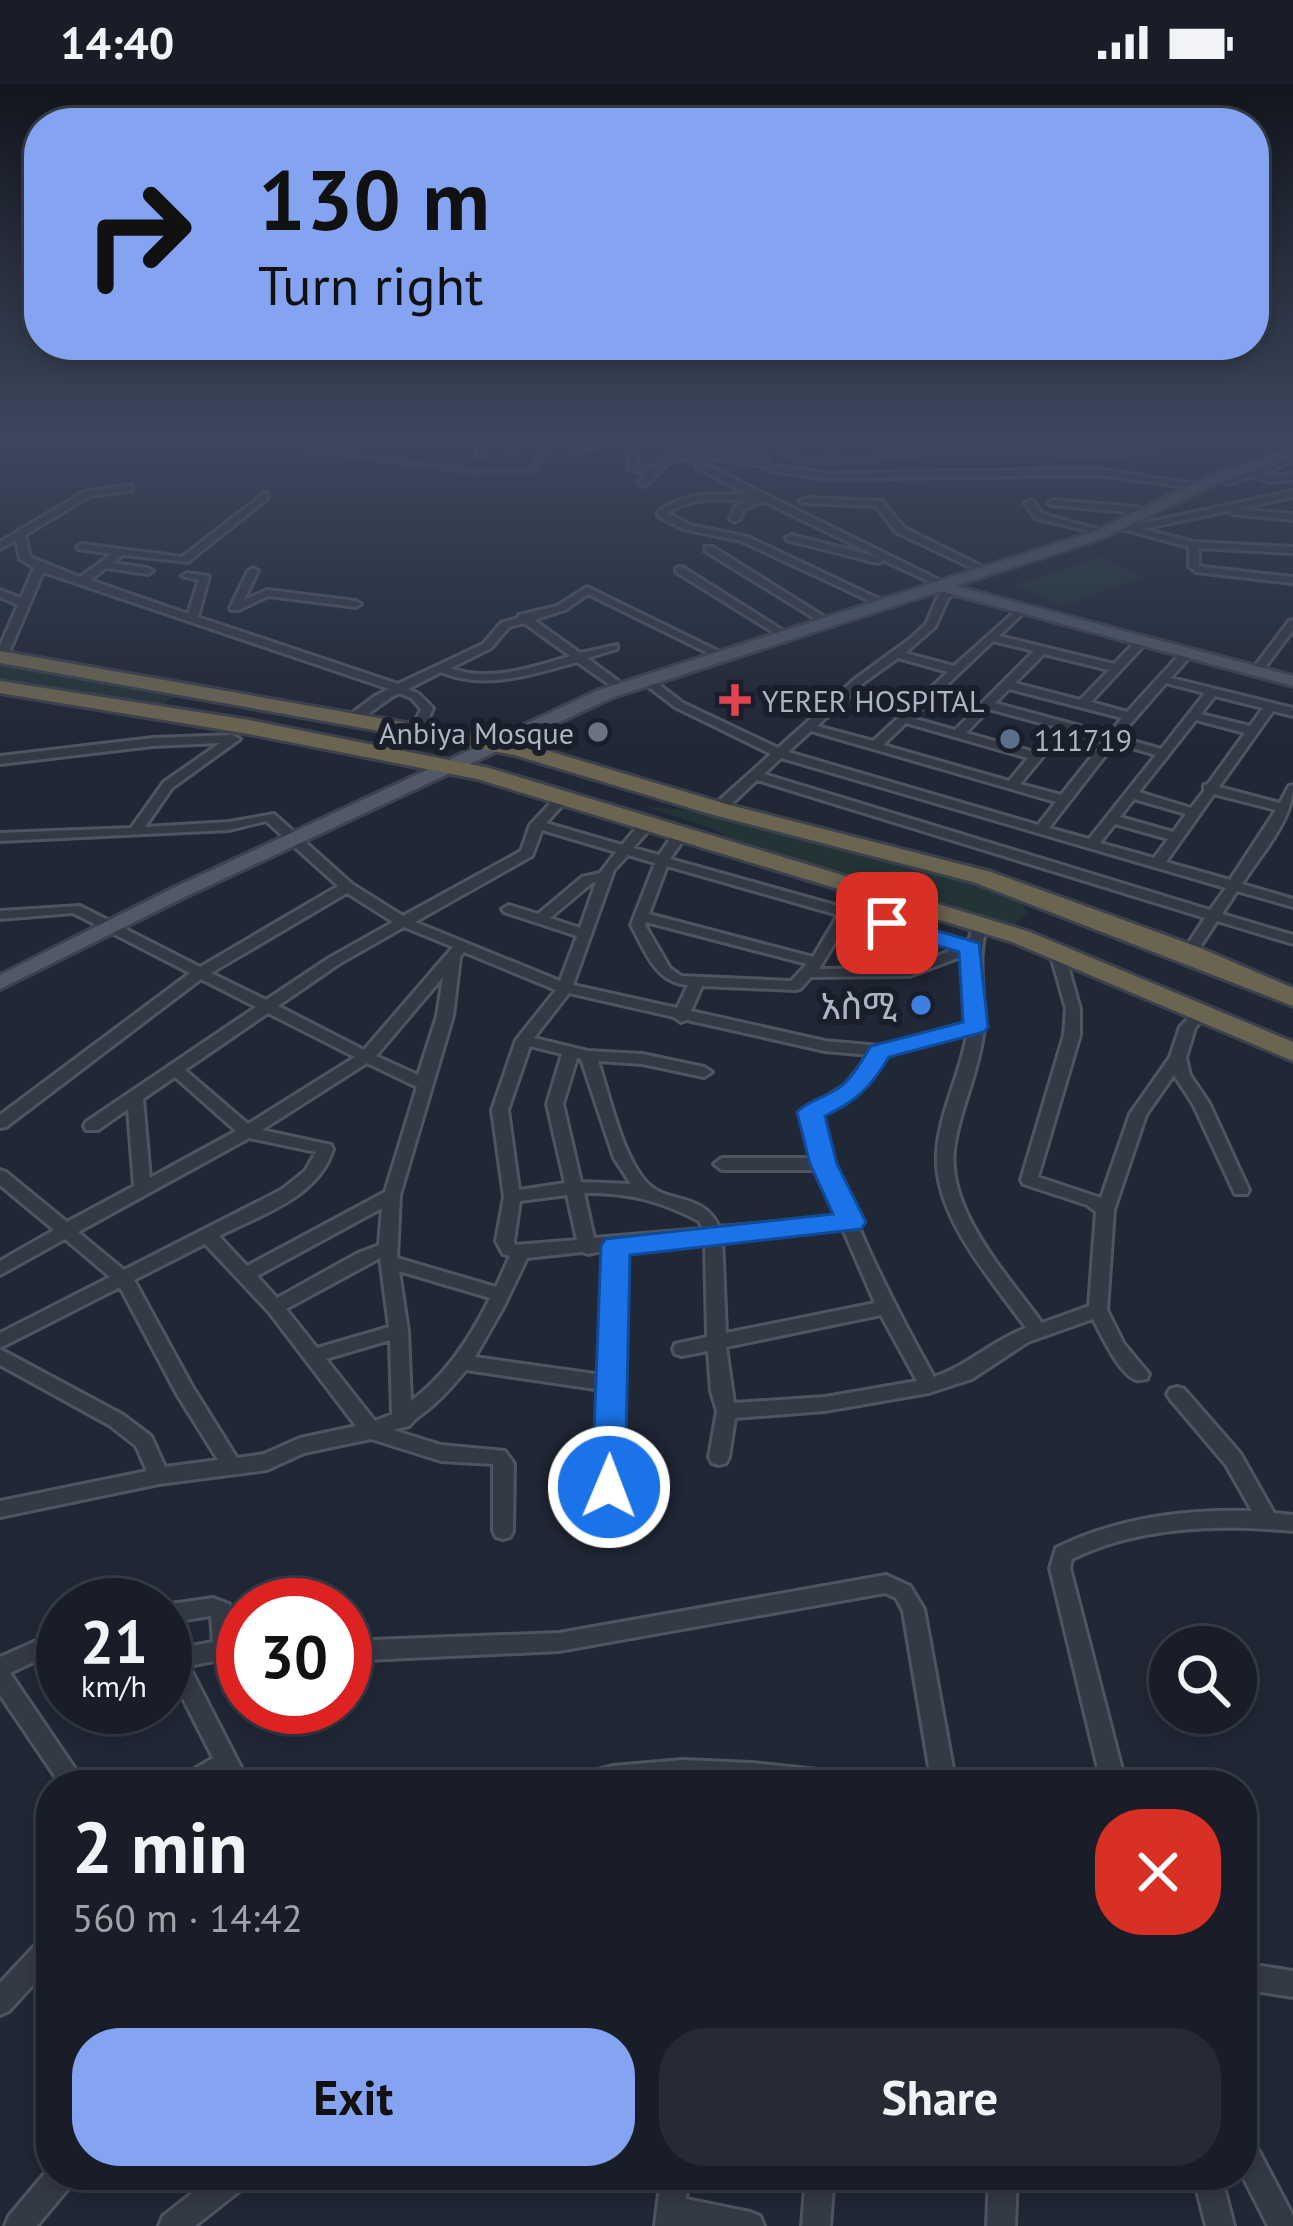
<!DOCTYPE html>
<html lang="en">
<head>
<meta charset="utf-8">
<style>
	body { margin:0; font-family:"PT Sans","Noto Sans Ethiopic",sans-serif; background:#252a34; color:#f1f3f6; height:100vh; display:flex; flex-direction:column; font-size:45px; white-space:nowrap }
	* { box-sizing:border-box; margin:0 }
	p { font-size:39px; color:#9fa2a8 }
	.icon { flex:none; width:66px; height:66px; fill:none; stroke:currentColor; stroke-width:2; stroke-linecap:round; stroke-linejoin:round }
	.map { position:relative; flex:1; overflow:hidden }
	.drawer { position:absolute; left:36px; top:1686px; width:1221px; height:420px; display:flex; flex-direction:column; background:#181d28; border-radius:48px; box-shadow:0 6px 18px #0003,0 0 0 3px #363b45 }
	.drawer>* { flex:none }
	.hud { position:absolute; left:24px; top:24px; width:1245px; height:252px; border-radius:48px; box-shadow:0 6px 18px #0003,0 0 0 3px #363b45; background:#84a3f1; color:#111; overflow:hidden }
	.tools { position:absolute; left:1149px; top:1542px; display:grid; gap:24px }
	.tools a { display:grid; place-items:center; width:108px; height:108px; border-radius:50%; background:#181d28; box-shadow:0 6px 18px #0003,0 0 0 3px #363b45; font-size:60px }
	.speed { position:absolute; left:36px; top:1494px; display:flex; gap:24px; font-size:60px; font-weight:700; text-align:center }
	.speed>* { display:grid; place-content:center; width:156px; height:156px; border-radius:50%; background:#181d28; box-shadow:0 6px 18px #0003,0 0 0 3px #363b45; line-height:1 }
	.speed small { font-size:30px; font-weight:400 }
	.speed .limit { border:18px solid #d22; background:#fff; color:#111 }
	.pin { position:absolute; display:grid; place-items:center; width:102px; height:102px; color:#fff; margin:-51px; border-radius:24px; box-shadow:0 6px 18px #0006 }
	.me { position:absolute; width:132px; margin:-66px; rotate:1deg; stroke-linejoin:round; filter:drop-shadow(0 0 9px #0008) }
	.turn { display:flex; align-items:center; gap:42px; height:252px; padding:0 36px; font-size:54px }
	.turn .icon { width:156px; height:156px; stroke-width:2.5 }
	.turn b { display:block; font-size:84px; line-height:102px }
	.round { display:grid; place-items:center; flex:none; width:126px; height:126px; border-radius:48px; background:#252a34 }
	.head { display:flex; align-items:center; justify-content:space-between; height:204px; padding:0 36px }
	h1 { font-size:72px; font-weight:800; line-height:90px }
	.button { display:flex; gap:24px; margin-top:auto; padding:24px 36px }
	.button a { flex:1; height:138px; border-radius:48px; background:#84a3f1; color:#111; font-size:48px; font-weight:800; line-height:138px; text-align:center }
	.button a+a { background:#252a34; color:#f1f3f6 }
	.status { display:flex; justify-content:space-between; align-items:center; height:84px; padding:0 60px; background:#181d28; direction:ltr }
	.status svg { height:33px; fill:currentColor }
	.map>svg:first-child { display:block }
</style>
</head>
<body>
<div class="status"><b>14:40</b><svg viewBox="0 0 49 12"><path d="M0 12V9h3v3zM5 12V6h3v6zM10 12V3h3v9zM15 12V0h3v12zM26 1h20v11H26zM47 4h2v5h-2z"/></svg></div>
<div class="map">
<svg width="1293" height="2142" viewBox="0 0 1293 2142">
	<rect width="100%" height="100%" fill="#202735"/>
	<g fill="#233437">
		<path d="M1098,473L1142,493L1062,522L1015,501Z"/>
		<path d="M0,577L183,609L166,617L164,624L0,599Z"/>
		<path d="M647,723C763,729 909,777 1020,815L1027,829L1014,841L1002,844L753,767L711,744Z"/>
	</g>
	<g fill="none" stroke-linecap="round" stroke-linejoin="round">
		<g fill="#36435d" fill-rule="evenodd">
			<path d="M220,356H255L471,383L528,382C539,364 545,355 567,356L550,368L537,389L471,391Z"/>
			<path d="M771,356H784L785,366L828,375L914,365L1118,367L1174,358L1228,360L1259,356L1262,359L1237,367L1174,366L1126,375L940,372L828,383L795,379L774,371Z"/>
		</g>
		<g stroke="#4e5460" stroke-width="6">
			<g id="street">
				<path d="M428,356H436L429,363L424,360Z"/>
				<path d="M489,356H498L483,371H477V367Z"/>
				<path d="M517,356H526L515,369H509L507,367Z"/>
				<path d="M561,356H570L576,362C599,357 619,350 639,365L636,381L651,383L670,372L662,356H670L678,369L700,368L705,365L709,369L755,376L734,356H743L769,379V383L707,374L704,380L939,496L930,498L881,475V478L877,479L787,456L786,454L791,451L879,473L763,417L743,426L740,435L735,438L730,435L736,422L750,417C721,415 692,412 668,429L690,441L748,453L879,515L870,517L741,457L683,445L658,432V428C684,407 717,409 749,411L696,383L698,373L671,377L644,402L639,399L647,388L628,385L629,366L617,358L574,368Z"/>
				<path d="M835,356H843L835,371H829Z"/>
				<path d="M894,356H902L894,367L889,364Z"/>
				<path d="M941,356H949L953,362L945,364Z"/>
				<path d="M992,356H1000L1006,363L998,365Z"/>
				<path d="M1059,356H1067L1073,368H1067Z"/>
				<path d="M1085,356H1093L1096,359L1088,361Z"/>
				<path d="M1146,356H1155L1159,359L1151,361Z"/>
				<path d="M1293,372V378L1262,389L1271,392L1293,390V396L1270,398L1253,392L1229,400L1210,395L1215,392L1228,394Z"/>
				<path d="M774,382L827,389L1099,385L1192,400L1187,403L1099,391L827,395L771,387L769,385Z"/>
				<path d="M129,401L132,402V406L90,412L25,451L30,473L80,493L112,470L78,465L77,463L82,460L182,473L265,409L268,410V414L188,478L123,471L113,479L148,484L153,487L148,490L106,484L90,496L188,530L199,496L182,492L187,489L209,492L198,533L398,600L483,560L501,539L518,534L519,531L557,522L587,503L718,567L708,569L588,510L565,526L534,536L580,569L617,561V565L587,574L618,597V601H610L577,578C534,590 485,607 441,588L408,605L419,610L433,624L424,645L418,649L412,645L421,625L411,614L399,609C384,616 366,636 351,636V630L375,612L389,605L43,488L7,573L0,576V562L18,521L0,513V506L21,514L34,484L20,475L16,456L0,465V458L84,408ZM524,539L570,572C534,583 487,599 451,584L491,564L509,543Z"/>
				<path d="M1293,407V413L1239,425L1293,430V436L1233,430L1228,427L1142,445L1194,458L1293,463V469L1199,464V481L1203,483L1293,493V499L1196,488L1189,482V463L1115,443L1120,440L1130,442Z"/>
				<path d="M805,414L882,417L904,444L981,482L972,484L896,448L876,422L802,419L800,417Z"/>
				<path d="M1030,416L1033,417L1042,430L1098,445L1093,448L1035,434L1025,419Z"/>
				<path d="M1053,416L1138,423L1143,426L1138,429L1050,421L1048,419Z"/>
				<path d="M705,463H713L823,532L814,534L705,467Z"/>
				<path d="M680,483L684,484L782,546L773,548L676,488V484Z"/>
				<path d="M253,484L258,487L244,516L267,506L356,517L361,520L356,523L268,512L239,526H231L230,524L248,487Z"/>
				<path d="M952,502L961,504L948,514L935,543L905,569L954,582L1020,523L1025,526L1024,528L999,552L1114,580L1137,556H1145V560L1091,618L1127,628L1183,567L1187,566L1193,569L1171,594L1293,624V632L1273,627L1219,703L1280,719L1289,702L1293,701C1293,737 1261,770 1242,800L1293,815V823L1237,807L1222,830L1293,851V860L1217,837L1194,872H1184L1182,869L1205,834L757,696L723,728H713V722L771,670L675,623L641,597V593H649L683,619L778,664L855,595L911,554L926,540L939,510ZM993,557L1034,567L955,646L912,634ZM1044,570L1109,586L1080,616L1015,599ZM898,574L948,588L873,657L817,642L863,599ZM1166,599L1205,609L1161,665L1119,653ZM1009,605L1122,634L1109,650L995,619ZM1215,612L1263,624L1250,642L1201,630ZM989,625L1055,643L1034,668L966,649ZM1196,636L1245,649L1208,700L1204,701V707L1191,724L1139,708ZM906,639L1028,674L1009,697L883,661ZM1065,646L1104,657L1061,711L1020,700ZM811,647L1056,718L1038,741L788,668ZM1115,659L1156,671L1089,755L1049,744ZM781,674L1226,804L1210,826L764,690ZM1214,710L1276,726L1230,796L1166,778ZM1134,715L1186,730L1173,748L1120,733ZM1115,740L1168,755L1154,774L1100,759Z"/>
				<path d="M1293,536V546L1263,586H1255V582L1289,537Z"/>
				<path d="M232,651L240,655L172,704L145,743L229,738L274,730L352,800L403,832L521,767L530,741L559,710L564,709L570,713L546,739L622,761L644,735L649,734L656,738L633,764L659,771L677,745L682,744L689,748L670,775L842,823L855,801H865L867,804L854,826L968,859L975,838H985L987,841C975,878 987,914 983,951C978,989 961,1023 955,1059C943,1124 1007,1190 1042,1239L1089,1222L1096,1128L1087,1121L1023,1100L1021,1096L1064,951L1066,925L1050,868L1057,864L1064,868L1080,925V951L1038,1093L1101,1114L1130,1030L1170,973L1180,943L1198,924H1208L1210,927L1195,944L1186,974L1190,991L1209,1019L1249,1106L1247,1110H1235L1193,1020L1174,991L1146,1031L1114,1126L1107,1226L1124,1260L1149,1290L1147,1295C1143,1295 1140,1297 1136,1296C1119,1290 1101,1250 1093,1235L1028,1258L972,1295L929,1309L825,1327L735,1334L729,1373L726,1379L719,1381L712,1379L709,1373L717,1327L711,1307L708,1267L682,1272L675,1270L673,1265L675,1260L707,1253L705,1157L624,1164L619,1403L616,1409L609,1411L602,1409L599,1403L602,1306L466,1286C455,1299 444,1312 431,1323C423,1330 415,1334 409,1342L393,1346L441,1361L505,1367L514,1380L513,1447L510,1453L503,1455L496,1453L493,1447V1380L441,1377L371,1355L304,1369L267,1386L159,1400L0,1433V1417L147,1387L136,1362L109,1341L0,1281V1265L123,1331L151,1352L165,1383L218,1376L178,1312L120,1203L0,1264V1249L110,1193L65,1155L0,1191V1177L54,1146L0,1101V1086L6,1088L67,1138L134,1102L128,1025L98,1046H86L84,1042L86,1038L256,923L201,895L6,1043L0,1044V1031L190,889L73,829L0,835V827L80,822L200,883L338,802L266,737L229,746L0,757V749L131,744L164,698L220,659L153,662L0,680V672L153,654ZM542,746L616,768L600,789L582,793L538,830L509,821L502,825L504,828L577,852L560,897L415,838L532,772ZM628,771L655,779L631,841C645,866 655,899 688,901L677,924L573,901L614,786ZM667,782L838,831L813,873L649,830ZM596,798L580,844L550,834L592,799ZM347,809L393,838L329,874L266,916L211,889ZM850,834L957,864L908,884L819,885ZM646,838L807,880L791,897L681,892L670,884L645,841ZM404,843L453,863L364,966L278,922L339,880ZM464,868L556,906L516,956L492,1026L504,1113L496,1157L503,1170L510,1172L496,1203L397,1174L400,1111L453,932L460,873ZM966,871L968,940L880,962L825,957L691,927L702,902L795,906L800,905L811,893L910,892ZM443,893L437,932L418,991L376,972ZM569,909L674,933L681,938L687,936L825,967L870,971L845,1001L803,1028L802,1034L814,1074H722L714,1080L722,1086H818L838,1133L719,1143C704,1109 668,1119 649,1101C622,1074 610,1013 598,977L642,980L704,993L712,988L704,983L642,970L588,967L534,954ZM268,929L355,973L248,1040L185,986ZM967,950C961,990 939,1029 937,1069C933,1132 992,1196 1026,1244C993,1256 969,1281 934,1293C887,1209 846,1125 818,1034L819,1031L863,1001L886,970ZM530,962L562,970L547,1020L565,1099L519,1106L508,1026ZM577,974L581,975L614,1074L631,1100L581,1098L563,1020ZM367,979L417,1003L385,1108L247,1182L219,1152C260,1131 318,1114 333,1065L331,1061L262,1046ZM175,993L236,1047L150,1094L143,1015ZM249,1054L316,1068L305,1087L281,1106L124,1186L78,1148ZM584,1109C627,1108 661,1117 699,1137L703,1145L594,1154ZM567,1111L577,1156L515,1161L514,1157L520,1117ZM382,1124L379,1161L358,1169L277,1214L257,1192ZM843,1145L875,1219L726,1249L722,1155ZM205,1160L269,1228L356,1342L300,1354L264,1370L237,1374L192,1302L134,1196ZM606,1166L602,1291L475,1273L504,1222L527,1174L582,1168L588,1170ZM380,1174L389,1243L317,1264L286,1225ZM399,1187L490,1214C471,1253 446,1291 411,1317L408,1247ZM881,1231L917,1297L825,1313L734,1319L726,1263ZM390,1256L392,1330L375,1337L326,1275Z"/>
				<path d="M1177,1303L1184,1305L1240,1369L1274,1429L1293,1431V1447C1220,1440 1139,1442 1072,1475L1070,1484L1126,1701H1102L1050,1484L1056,1464C1116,1434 1185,1425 1252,1427L1226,1381L1170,1315L1167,1310L1170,1305Z"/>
				<path d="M886,1491L910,1502L924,1525L956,1701H932L903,1527L896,1514L885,1509L559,1567L345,1577V1557L559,1549Z"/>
				<path d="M213,1514L229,1520L232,1526L234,1559L243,1561V1581L224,1575L189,1582L250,1701H226L222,1693L210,1701H177L181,1693L213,1674L165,1579V1548L173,1550L180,1564L213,1558L211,1532L165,1539L164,1521Z"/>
				<path d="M63,1545V1564L10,1589L86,1701H61L0,1611V1573Z"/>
				<path d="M682,1676L752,1679L855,1690L863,1693L867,1701L682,1698L568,1701L572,1693L613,1682Z"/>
				<path d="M51,1851V1881L9,1927L0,1931V1899L42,1854Z"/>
				<path d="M1242,1879L1293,1887V1913L1242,1905Z"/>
				<path d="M1242,2051L1252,2054L1293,2132V2142H1268L1242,2091Z"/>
				<path d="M51,2082V2091H75L71,2101L37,2142H5L9,2132Z"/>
				<path d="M215,2091H251L247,2101L195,2142H159L163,2132Z"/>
				<path d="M661,2091H689L686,2115L750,2128L760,2132L764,2142H655Z"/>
				<path d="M806,2091H834L830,2142H802Z"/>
				<path d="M989,2091H1017L1015,2142H987Z"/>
				<path d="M1193,2091H1221L1234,2142H1206Z"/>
			</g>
		</g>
		<g stroke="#3d424f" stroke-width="6">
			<path id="primary" d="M1293,364V372L1220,398L1103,454L955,502L1293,592V602L940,507L611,614L187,812L0,905V891L173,804L599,606L1093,448L1210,392Z"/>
		</g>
		<g stroke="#3b414d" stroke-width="6">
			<g id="highway">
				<path d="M0,567L525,660L726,720L991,788L1198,863L1293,904V922L973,798L710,730L514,671L0,579Z"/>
				<path d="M0,597L249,636L489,684L1030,848L1293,958V977L1012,858L477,695L249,650L0,609Z"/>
			</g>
		</g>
		<use href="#street" fill="#343946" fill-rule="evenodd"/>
		<use href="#primary" fill="#515866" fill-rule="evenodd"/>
		<use href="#highway" fill="#6b6451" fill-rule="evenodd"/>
	</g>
	<linearGradient id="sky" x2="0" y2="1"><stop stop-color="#12151d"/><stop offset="0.54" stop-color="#3c475c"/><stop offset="1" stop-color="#3c475c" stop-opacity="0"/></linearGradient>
	<rect width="1293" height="655" fill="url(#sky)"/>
	<path fill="#1a73e8" stroke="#114b97" stroke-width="3" d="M887,832L979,859L988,943L984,948L889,973C871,1003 857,1017 825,1032L837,1080L866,1138L861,1145L630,1171L625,1403L620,1413L609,1417L597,1413L592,1403L601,1162L605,1155L833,1130L810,1080L797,1028C807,1018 819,1015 832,1008C851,998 860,979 871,962L963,938L959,868L879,844L875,839Z"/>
	<path fill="#e0444e" stroke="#191e2a" stroke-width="4.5" d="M729 598h12v12h12v12h-12v12h-12v-12h-12v-12h12z"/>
	<circle fill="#6b7280" stroke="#191e2a" stroke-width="4.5" cx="598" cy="648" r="12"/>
	<circle fill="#5c6f8a" stroke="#191e2a" stroke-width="4.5" cx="1010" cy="655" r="12"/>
	<circle fill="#3f7fe0" stroke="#191e2a" stroke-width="4.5" cx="921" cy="921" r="12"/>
	<g text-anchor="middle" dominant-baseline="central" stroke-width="12" stroke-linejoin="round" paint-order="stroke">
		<g font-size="30" fill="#aeb4c2" stroke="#191e2a" text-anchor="start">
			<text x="762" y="616">YERER HOSPITAL</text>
			<text x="574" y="648" text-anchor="end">Anbiya Mosque</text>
			<text x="1034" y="655">111719</text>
		</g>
		<g font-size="36" fill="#aeb4c2" stroke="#191e2a" text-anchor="end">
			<text x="897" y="921">አስሚ</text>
		</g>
	</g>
</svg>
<div class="tools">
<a><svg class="icon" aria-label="search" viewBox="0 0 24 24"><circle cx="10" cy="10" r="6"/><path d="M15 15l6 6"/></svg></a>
</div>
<div class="speed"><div>21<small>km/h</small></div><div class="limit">30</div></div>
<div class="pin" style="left:887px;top:839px;background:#d93025"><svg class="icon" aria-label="arrive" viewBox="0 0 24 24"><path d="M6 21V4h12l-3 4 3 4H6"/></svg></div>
<svg class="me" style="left:609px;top:1403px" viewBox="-20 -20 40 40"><circle r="17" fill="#1a73e8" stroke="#fff" stroke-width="3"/><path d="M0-11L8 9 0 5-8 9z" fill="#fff"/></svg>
<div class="hud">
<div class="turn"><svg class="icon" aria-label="right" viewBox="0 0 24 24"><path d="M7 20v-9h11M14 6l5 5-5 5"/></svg><div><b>130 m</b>Turn right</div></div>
</div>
<section class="drawer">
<div class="head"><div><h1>2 min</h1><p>560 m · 14:42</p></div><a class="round" style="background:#d93025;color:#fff"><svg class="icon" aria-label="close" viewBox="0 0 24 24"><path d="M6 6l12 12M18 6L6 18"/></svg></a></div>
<div class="button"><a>Exit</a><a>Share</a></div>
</section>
</div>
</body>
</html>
